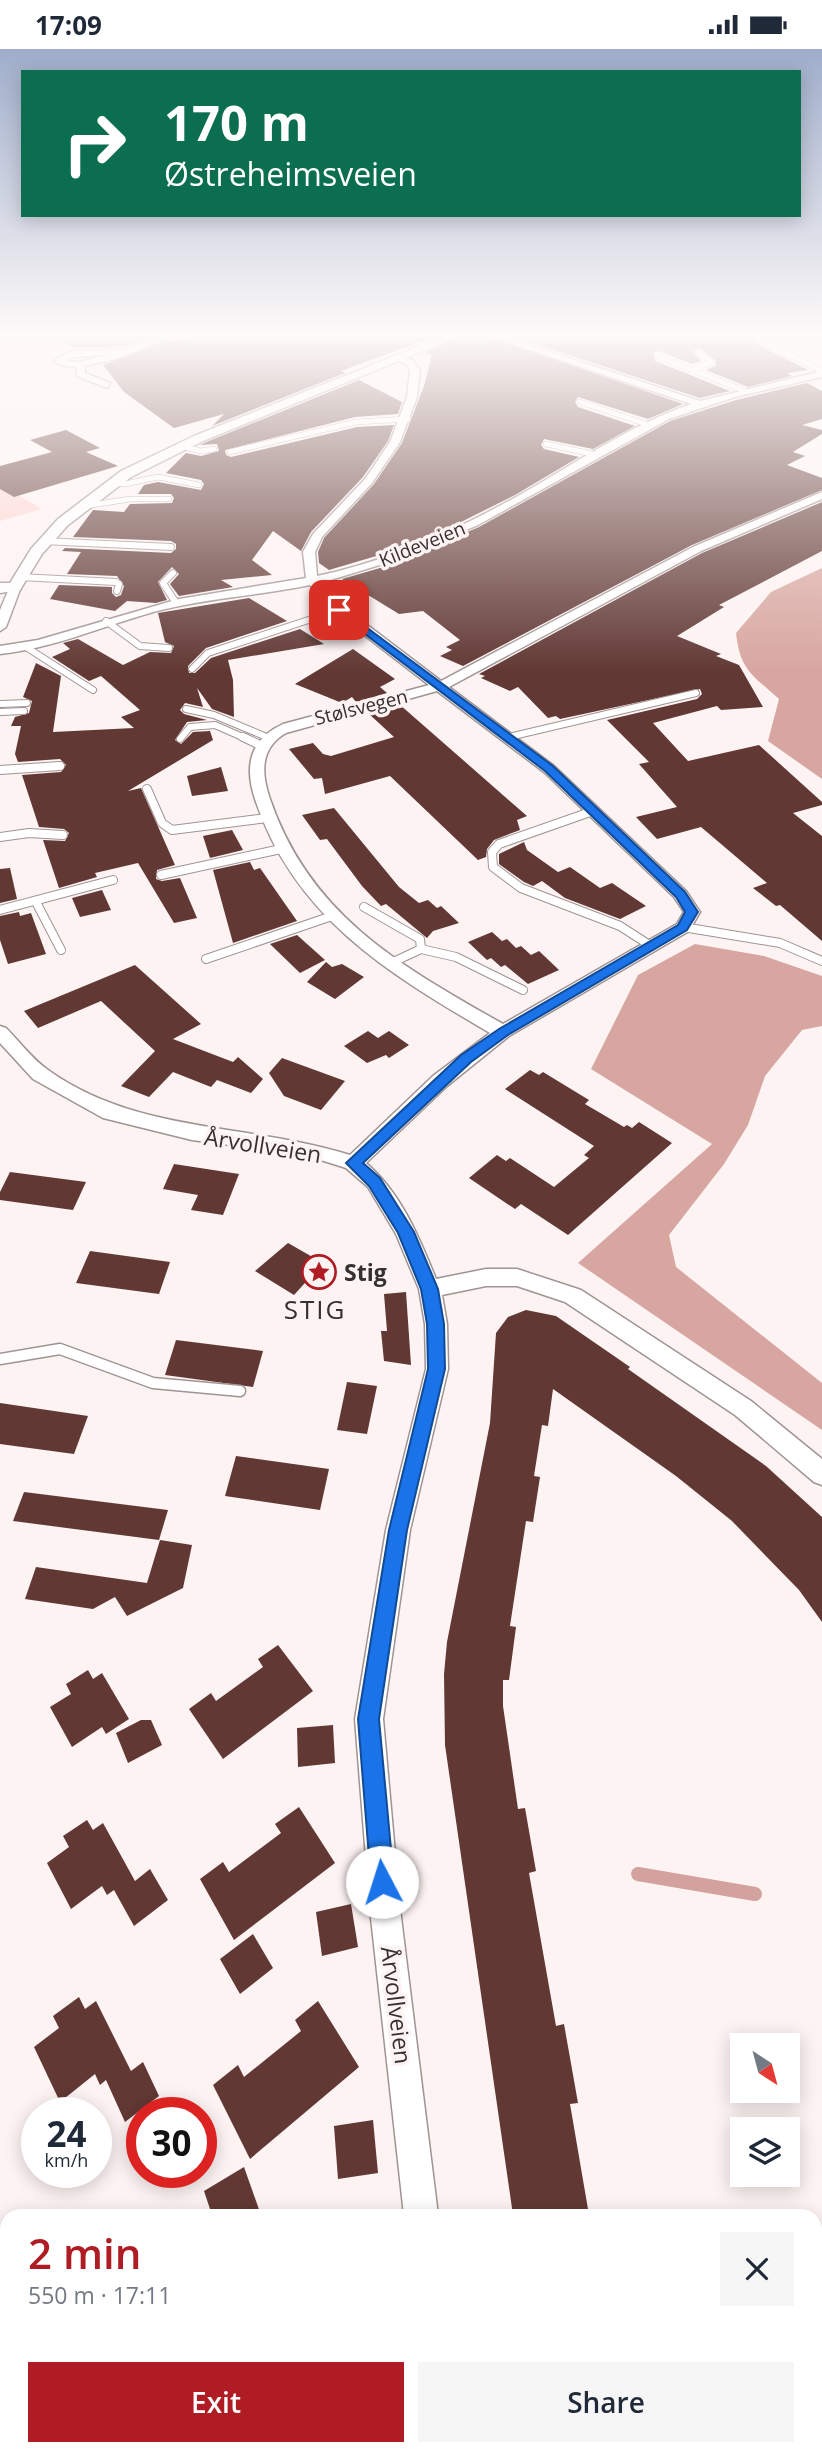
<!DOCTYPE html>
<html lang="en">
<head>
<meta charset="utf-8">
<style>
	body { margin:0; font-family:"Open Sans",sans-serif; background:#f6f6f7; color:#1f2937; height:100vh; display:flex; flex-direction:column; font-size:26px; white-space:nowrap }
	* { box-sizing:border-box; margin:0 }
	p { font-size:23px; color:#747a83 }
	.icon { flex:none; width:38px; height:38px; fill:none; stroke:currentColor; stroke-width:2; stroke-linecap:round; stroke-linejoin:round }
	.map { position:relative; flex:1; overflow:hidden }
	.drawer { position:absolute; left:0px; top:2160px; width:822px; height:247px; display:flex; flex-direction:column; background:#fff; border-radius:21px 21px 0 0; box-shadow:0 4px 18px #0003 }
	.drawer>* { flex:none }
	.guide { position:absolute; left:21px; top:21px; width:780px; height:147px; border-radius:0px; box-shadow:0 4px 18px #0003; background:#0b6e4f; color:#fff; overflow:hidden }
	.needle { width:46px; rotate:144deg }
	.buttons { position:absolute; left:730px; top:1984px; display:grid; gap:14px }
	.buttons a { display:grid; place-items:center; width:70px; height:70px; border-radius:0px; background:#fff; box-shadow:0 4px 18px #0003; font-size:35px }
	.speed { position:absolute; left:21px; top:2048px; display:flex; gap:14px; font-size:35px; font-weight:700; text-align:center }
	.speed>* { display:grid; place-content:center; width:91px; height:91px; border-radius:50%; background:#fff; box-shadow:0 4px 18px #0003; line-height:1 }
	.speed small { font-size:18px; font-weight:400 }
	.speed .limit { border:10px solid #d22; background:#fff; color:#111 }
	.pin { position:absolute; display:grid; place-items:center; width:60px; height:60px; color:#fff; margin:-30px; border-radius:14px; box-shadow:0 4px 10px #0006 }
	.me { position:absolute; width:77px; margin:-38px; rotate:355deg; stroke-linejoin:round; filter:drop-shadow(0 0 5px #0008) }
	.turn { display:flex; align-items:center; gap:24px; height:147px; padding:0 28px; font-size:32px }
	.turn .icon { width:91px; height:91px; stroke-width:2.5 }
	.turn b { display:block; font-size:49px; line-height:60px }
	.round { display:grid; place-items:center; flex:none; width:74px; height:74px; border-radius:0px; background:#f6f6f7 }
	.summary { display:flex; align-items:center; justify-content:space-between; height:119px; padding:0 28px }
	h1 { font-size:42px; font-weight:600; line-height:52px; color:#af1c23 }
	.button { display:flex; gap:14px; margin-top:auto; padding:14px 28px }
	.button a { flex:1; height:80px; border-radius:0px; background:#af1c23; color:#fff; font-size:28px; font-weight:600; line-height:80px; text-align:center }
	.button a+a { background:#f6f6f7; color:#1f2937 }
	.status { display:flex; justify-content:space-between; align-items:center; height:49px; padding:0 35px; background:#fff; direction:ltr }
	.status svg { height:19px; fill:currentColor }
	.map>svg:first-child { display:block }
</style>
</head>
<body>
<div class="status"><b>17:09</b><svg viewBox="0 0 49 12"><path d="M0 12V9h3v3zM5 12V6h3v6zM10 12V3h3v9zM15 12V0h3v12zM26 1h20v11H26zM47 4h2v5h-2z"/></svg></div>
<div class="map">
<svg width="822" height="2405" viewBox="0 0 822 2405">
	<rect width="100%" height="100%" fill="#fdf3f2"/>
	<path fill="#fdd4cf" d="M0,435L42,460L0,472Z"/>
	<g fill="#d8a6a0">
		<path d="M822,519V730L768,692L779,650C753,626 740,622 736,584L771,543Z"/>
		<path d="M695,895L764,907L822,927V977L802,981L765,1027L748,1076L724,1115L669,1186L676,1218L822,1334V1381L578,1214L712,1095L591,1020L638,926Z"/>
	</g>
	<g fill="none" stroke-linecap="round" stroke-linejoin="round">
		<path stroke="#d3a29d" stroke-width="14" d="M638,1825L755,1845"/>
	</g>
	<g fill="#613834">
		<path d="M52,286H154L125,297L74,299Z"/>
		<path d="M202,286H439L341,322L345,324L212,377L224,365L174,379L124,343L103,316L171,290V293Z"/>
		<path d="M464,286H484L683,355L648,370L578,348L575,353L578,358L635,377L593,400L544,390L541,396L544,400L579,408L515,446L443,482L393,502L329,521L319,514L318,503L324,489L374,435L402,394L424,337L432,306L425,304Z"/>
		<path d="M508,286H752L754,294L808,321L787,324L792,327L748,338L706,321L715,317L716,312L699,298L693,303L701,312L692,315L659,302L653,303L655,312L730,342L700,349Z"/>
		<path d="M359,331L402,353L398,365L355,368L225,401L226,406L231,408L357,378L394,376L388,392L363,428L311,483L301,502L273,482L252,511L272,526L221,531L233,538L179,547L170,535L179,525L172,518L158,533L167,551L156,554L127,552L115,562L50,550L59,536L112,538V544L116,548L121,546L124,537L117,527L67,525L81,503L62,502L65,499L171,504L176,500V495L171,492L73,488L93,461L124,463L130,455L172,454L174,449L171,445H138L144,436L158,433L201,441L204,435L201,431L166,424L186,404L201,407L219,402L217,395L200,396L204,394Z"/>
		<path d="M807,334L822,342V370L802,376L822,381V385L793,403L805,407L787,416L822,429V441L692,496L463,617L440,607L452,601L446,598L460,591L423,562L399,565L342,530L387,517L479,478L670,372L736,351Z"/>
		<path d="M66,381L100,399L86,403L118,417L14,448L0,440V417L52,403L30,391Z"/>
		<path d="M822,453V502L719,556L724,558L677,587L721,605L716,607L739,616L763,658L721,661L717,657L653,674L688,712L759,696L822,753V756L793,764L822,787V892L780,856L776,857L753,839L767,834L701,778L657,790L636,768L677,758L639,715L649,713L607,671L697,650L702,645L700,640L560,670L556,667L548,669L518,638L510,642L481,629L485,627L479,625L702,504Z"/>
		<path d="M249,549L287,572L206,599L188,617L189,624H195L211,609L300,580L324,595L228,611L233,631L234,668L212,660L197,639L203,658L185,654L180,661L184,665L207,671L187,673L175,691L181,695L193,683L210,682L213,691L128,742L141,739L175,816L157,821L156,830L162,832L180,829L197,869L174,874L138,814L95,824L97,828L59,839L43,791L65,792L69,784L64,780L39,778L22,726L61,723L66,716L60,710L18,713L15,705L21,677H11L15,668L29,664L32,652L23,648L36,614L61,627L53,683L134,679L121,668L140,661L101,627L89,632L52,608L70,600L63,594L78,590L123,616L150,603L171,604L174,597L165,593L158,564Z"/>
		<path d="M353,600L395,630L380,638L387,644L356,653L352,648L342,654L295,635Z"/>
		<path d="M399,655L527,767L517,771L520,781L494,791L487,800L486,808L478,811L390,727L325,745L322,729L314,730L289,700L313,694L323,705L331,707L394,688L368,664Z"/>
		<path d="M221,718L228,742L192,747L187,727Z"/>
		<path d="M334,759L399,838L419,854L428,851L437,859L441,857L459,874L433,882L427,889L386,855L381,857L362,837L327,790L320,791L302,766Z"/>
		<path d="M232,781L243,801L210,809L203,787Z"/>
		<path d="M524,793L527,801L558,823L570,818L600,839L612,834L646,857L620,870L565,849L542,832L533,837L524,833L499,815V805Z"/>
		<path d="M250,813L254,821L260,819L297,872L233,894L213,821Z"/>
		<path d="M10,819L17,850L0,854V820Z"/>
		<path d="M102,841L111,861L80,868L72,849Z"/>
		<path d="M19,863L20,867L31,864L46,905L8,915L0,891V867Z"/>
		<path d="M492,883L502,892L507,890L516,899L521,897L531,906L539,902L559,921L528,935L505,916L501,918L491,909L487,911L468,893Z"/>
		<path d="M297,886L325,911L300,924L270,895Z"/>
		<path d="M326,913L332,918L342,915L364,928L335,950L307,933Z"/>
		<path d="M135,916L201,975L173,990L233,1013L238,1008L263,1030L251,1044L217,1031L211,1038L173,1023L149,1048L121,1037L155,1002L101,952L38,979L24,962Z"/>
		<path d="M368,982L378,989L389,982L409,996L389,1009L386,1006L367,1014L344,997Z"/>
		<path d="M282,1009L345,1032L321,1061L284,1047L269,1024Z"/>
		<path d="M530,1021L539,1026L543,1023L589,1051L585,1055L624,1078L627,1076L632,1079L639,1073L672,1094L568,1186L521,1155L515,1160L469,1129L497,1106L506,1112L510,1109L554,1138L589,1109L584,1106L594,1097L505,1040Z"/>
		<path d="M174,1115L239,1125L223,1166L191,1161L198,1146L163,1140Z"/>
		<path d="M10,1123L86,1133L73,1161L0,1151V1143Z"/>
		<path d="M288,1194L323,1214L294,1246L255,1222Z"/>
		<path d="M90,1202L170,1213L159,1245L76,1234Z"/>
		<path d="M406,1243L411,1316L384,1312L381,1282H387L384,1245Z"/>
		<path d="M526,1261L556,1267L630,1318L628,1320L766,1417L822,1468V1573L799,1541L732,1472L676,1427L553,1340L548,1377L542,1376L534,1427L540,1428L533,1473L526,1472L510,1577L516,1578L509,1631H503V1657L518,1760L525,1759L536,1822L529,1824L556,1977L564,1975L578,2054L570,2055L589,2166H513L445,1696L444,1625L447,1593L490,1374L496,1284L508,1268Z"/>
		<path d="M176,1291L263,1302L253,1338L165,1326Z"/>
		<path d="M347,1333L377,1337L367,1385L337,1381Z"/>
		<path d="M0,1354L88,1367L74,1405L0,1395Z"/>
		<path d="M236,1407L329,1420L320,1461L225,1447Z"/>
		<path d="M24,1443L168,1461L159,1491L13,1472Z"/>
		<path d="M160,1491L192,1496L183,1539L127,1567L115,1548L93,1560L25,1550L36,1518L147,1534Z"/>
		<path d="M278,1596L313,1642L223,1710L189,1660L211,1644L216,1652L263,1618L258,1610Z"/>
		<path d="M88,1621L93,1630L102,1624L129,1670L106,1685L102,1678L72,1698L50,1658L71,1645L66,1635Z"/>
		<path d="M141,1671H151L162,1696L128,1714L116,1684Z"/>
		<path d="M333,1676L335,1714L298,1718L297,1679Z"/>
		<path d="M299,1758L335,1814L234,1891L200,1830L223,1813L229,1823L281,1784L275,1775Z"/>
		<path d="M87,1771L93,1781L103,1774L135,1832L150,1820L168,1851L134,1877L114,1841L107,1846L102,1837L71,1860L47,1814L69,1798L63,1787Z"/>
		<path d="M351,1855L358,1898L322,1907L316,1863Z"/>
		<path d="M253,1885L273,1919L240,1945L220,1910Z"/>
		<path d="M79,1948L85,1960L96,1952L131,2022L143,2013L159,2047L125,2073L106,2031L100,2036L95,2025L60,2053L34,1998L59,1979L53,1967Z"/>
		<path d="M318,1952L359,2018L250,2110L213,2036L238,2016L244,2028L301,1982L295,1971Z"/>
		<path d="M373,2071L378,2124L338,2130L334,2077Z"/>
		<path d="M244,2118L261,2166H212L204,2142Z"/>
	</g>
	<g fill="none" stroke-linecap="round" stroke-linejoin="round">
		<g stroke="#a09493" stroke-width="6">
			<g id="service-far3">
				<path d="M802,286L777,292L792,305L822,300"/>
				<path d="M756,289L822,322"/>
				<path d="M657,307L745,342"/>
				<path d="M692,321L711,313L698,303"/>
				<path d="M580,353L649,376"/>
				<path d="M546,395L597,406"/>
				<path d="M180,397L201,402L214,400"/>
				<path d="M230,403L356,373L408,370"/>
				<path d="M112,434L125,435L158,428L199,436"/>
				<path d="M79,458L130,450H169"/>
			</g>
		</g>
		<g stroke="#a09493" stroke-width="8">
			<g id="service-far2">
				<path d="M43,492L171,498"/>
				<path d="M173,524L163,534L176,554"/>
				<path d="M20,528L116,533L119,535L117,542"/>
				<path d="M106,572L140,597L169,599"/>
				<path d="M26,598L93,641"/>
				<path d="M192,620L208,604L339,561"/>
				<path d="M0,655L27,654"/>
				<path d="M186,660L214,666L269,689"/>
				<path d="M0,663L24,662"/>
				<path d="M509,688L696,644"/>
				<path d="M180,690L190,678L215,676L247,690"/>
			</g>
		</g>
		<g stroke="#a09493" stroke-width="10">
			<g id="service-far1">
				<path d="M243,688L262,697"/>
				<path d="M0,721L60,717"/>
				<path d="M147,740L162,774L172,781L267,769"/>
				<path d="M593,762L499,795L492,803L493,818L521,839L620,877L651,897"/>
				<path d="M0,788L29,784L63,786"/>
				<path d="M161,826L281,800"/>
				<path d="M36,853L61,901"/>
				<path d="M364,858L420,890L421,900L391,914"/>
				<path d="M0,861L113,831"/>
				<path d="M683,878L780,894L822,912"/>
				<path d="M421,900L456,908L523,941"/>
				<path d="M206,910L332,867"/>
			</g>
		</g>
		<g stroke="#a09493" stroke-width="13">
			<path id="service" d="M0,1310L60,1300L153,1334L240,1342"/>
		</g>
		<g stroke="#a09493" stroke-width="3">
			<g id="minor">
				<path d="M162,286H175L116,310L85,317V324L110,334L107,339L77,327L76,318L64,317L53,312L72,302L126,300ZM110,305L80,313L66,312L74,308Z"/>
				<path d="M486,286H499L700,352L822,322V328L735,348L669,370L478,476L386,514L321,534L337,553L441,632L693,498L822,443V450L701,502L449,638L554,717L686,842L700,863L689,882L509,987L447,1037L366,1114C401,1144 419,1188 436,1230L486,1220H517L581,1241L751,1352L822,1410V1436L814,1433L735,1366L565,1253L517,1237H486L442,1246L447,1275L448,1320L410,1481L383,1670L400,1860L438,2166H404L370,1860L355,1670L386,1481L426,1320L425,1275L419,1240L396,1185L368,1138L346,1119L305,1106L192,1091L103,1069L33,1030L0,994V977L6,979C19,992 32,1010 48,1021C137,1085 249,1074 350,1106L433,1027L490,984C388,924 294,868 255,750C244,717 250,690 283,675L429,636L329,559L310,536C261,546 210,549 161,561C107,575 56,599 0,605V597L38,591L179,550L306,529L303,503L313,485L365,430L390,393L407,348L410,322L406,315L397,311V307L413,311L420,322L417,348L400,393L372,434L322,488L315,503L317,527C385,513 455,482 516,448C573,416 628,377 691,355ZM437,642L544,723L674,848L684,863L677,875L503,975C401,917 310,867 270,750C261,724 260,699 286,684Z"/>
				<path d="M11,535L21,538L6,578L0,582V561Z"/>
				<path d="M396,2399H433V2405H395Z"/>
			</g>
		</g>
		<g stroke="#a09493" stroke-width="3">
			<path id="tertiary" d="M447,286H462L203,392L131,428L68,476L42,505L20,541L0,544V534H10L31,500L58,470L121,422L194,387Z"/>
		</g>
		<use href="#service-far3" stroke="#fff" stroke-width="5"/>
		<use href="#service-far2" stroke="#fff" stroke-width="6"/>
		<use href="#service-far1" stroke="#fff" stroke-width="8"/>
		<use href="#service" stroke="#fff" stroke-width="10"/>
		<use href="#minor" fill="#fff" fill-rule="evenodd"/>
		<use href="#tertiary" fill="#fff" fill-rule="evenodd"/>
	</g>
	<linearGradient id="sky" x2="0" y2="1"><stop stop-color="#9fadca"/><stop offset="0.46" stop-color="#fefaf9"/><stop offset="1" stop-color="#fefaf9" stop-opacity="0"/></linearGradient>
	<rect width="822" height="623" fill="url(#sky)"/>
	<path fill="#1a73e8" stroke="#114b97" stroke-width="2" d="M339,558L553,717L685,843L698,863L687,881L508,986L471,1013L363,1114L380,1129L414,1183L438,1240L444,1275L445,1320L407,1481L379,1670L394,1833L390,1841L382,1844L374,1841L371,1833L358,1670L389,1481L428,1320L427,1275L421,1240L398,1184L369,1137L346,1114L461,1006L499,980L678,876L685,863L676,848L545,722L336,563Z"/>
	<defs>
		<g id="sight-ring" transform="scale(1.75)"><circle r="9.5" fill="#fdf3f2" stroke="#af1c23" stroke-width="1.5"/><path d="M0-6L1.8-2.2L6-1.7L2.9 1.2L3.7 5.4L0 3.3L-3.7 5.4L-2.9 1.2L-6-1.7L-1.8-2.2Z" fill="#af1c23"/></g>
	</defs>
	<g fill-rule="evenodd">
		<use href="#sight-ring" x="319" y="1223"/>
	</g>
	<g text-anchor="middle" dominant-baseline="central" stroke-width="7" stroke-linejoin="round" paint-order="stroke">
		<g font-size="19" fill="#363131" stroke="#fdf3f2">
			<text transform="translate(422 495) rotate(-22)">Kildeveien</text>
			<text transform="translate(361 658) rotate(-14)">Stølsvegen</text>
		</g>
		<g font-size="23" fill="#363131" stroke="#fdf3f2">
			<text transform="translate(263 1096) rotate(9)">Årvollveien</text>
			<text transform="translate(397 1956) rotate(83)">Årvollveien</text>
		</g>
		<g font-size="23" font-weight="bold" fill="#363131" stroke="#fdf3f2" text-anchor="start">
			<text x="344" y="1223">Stig</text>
		</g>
		<g font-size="26" letter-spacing="2" fill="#363131" stroke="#fdf3f2">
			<text x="315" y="1260">STIG</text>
		</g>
	</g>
</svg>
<div class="buttons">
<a><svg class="needle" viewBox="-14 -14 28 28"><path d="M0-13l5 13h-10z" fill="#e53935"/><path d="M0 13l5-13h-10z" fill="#747a83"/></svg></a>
<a><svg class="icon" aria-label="layers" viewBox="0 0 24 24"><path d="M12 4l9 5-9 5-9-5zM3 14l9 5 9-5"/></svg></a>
</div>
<div class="speed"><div>24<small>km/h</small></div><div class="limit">30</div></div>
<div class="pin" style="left:339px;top:561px;background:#d93025"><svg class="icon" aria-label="arrive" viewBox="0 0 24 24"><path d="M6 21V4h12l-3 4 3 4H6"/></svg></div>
<svg class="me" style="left:382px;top:1833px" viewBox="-20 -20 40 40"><circle r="19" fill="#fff"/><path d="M0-13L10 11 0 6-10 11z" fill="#1a73e8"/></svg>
<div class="guide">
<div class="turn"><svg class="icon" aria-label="right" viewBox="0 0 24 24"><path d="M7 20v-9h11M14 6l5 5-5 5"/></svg><div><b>170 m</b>Østreheimsveien</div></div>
</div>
<section class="drawer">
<div class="summary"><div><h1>2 min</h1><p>550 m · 17:11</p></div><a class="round"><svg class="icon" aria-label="close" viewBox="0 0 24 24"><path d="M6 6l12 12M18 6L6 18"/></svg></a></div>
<div class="button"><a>Exit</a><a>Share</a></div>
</section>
</div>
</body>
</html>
